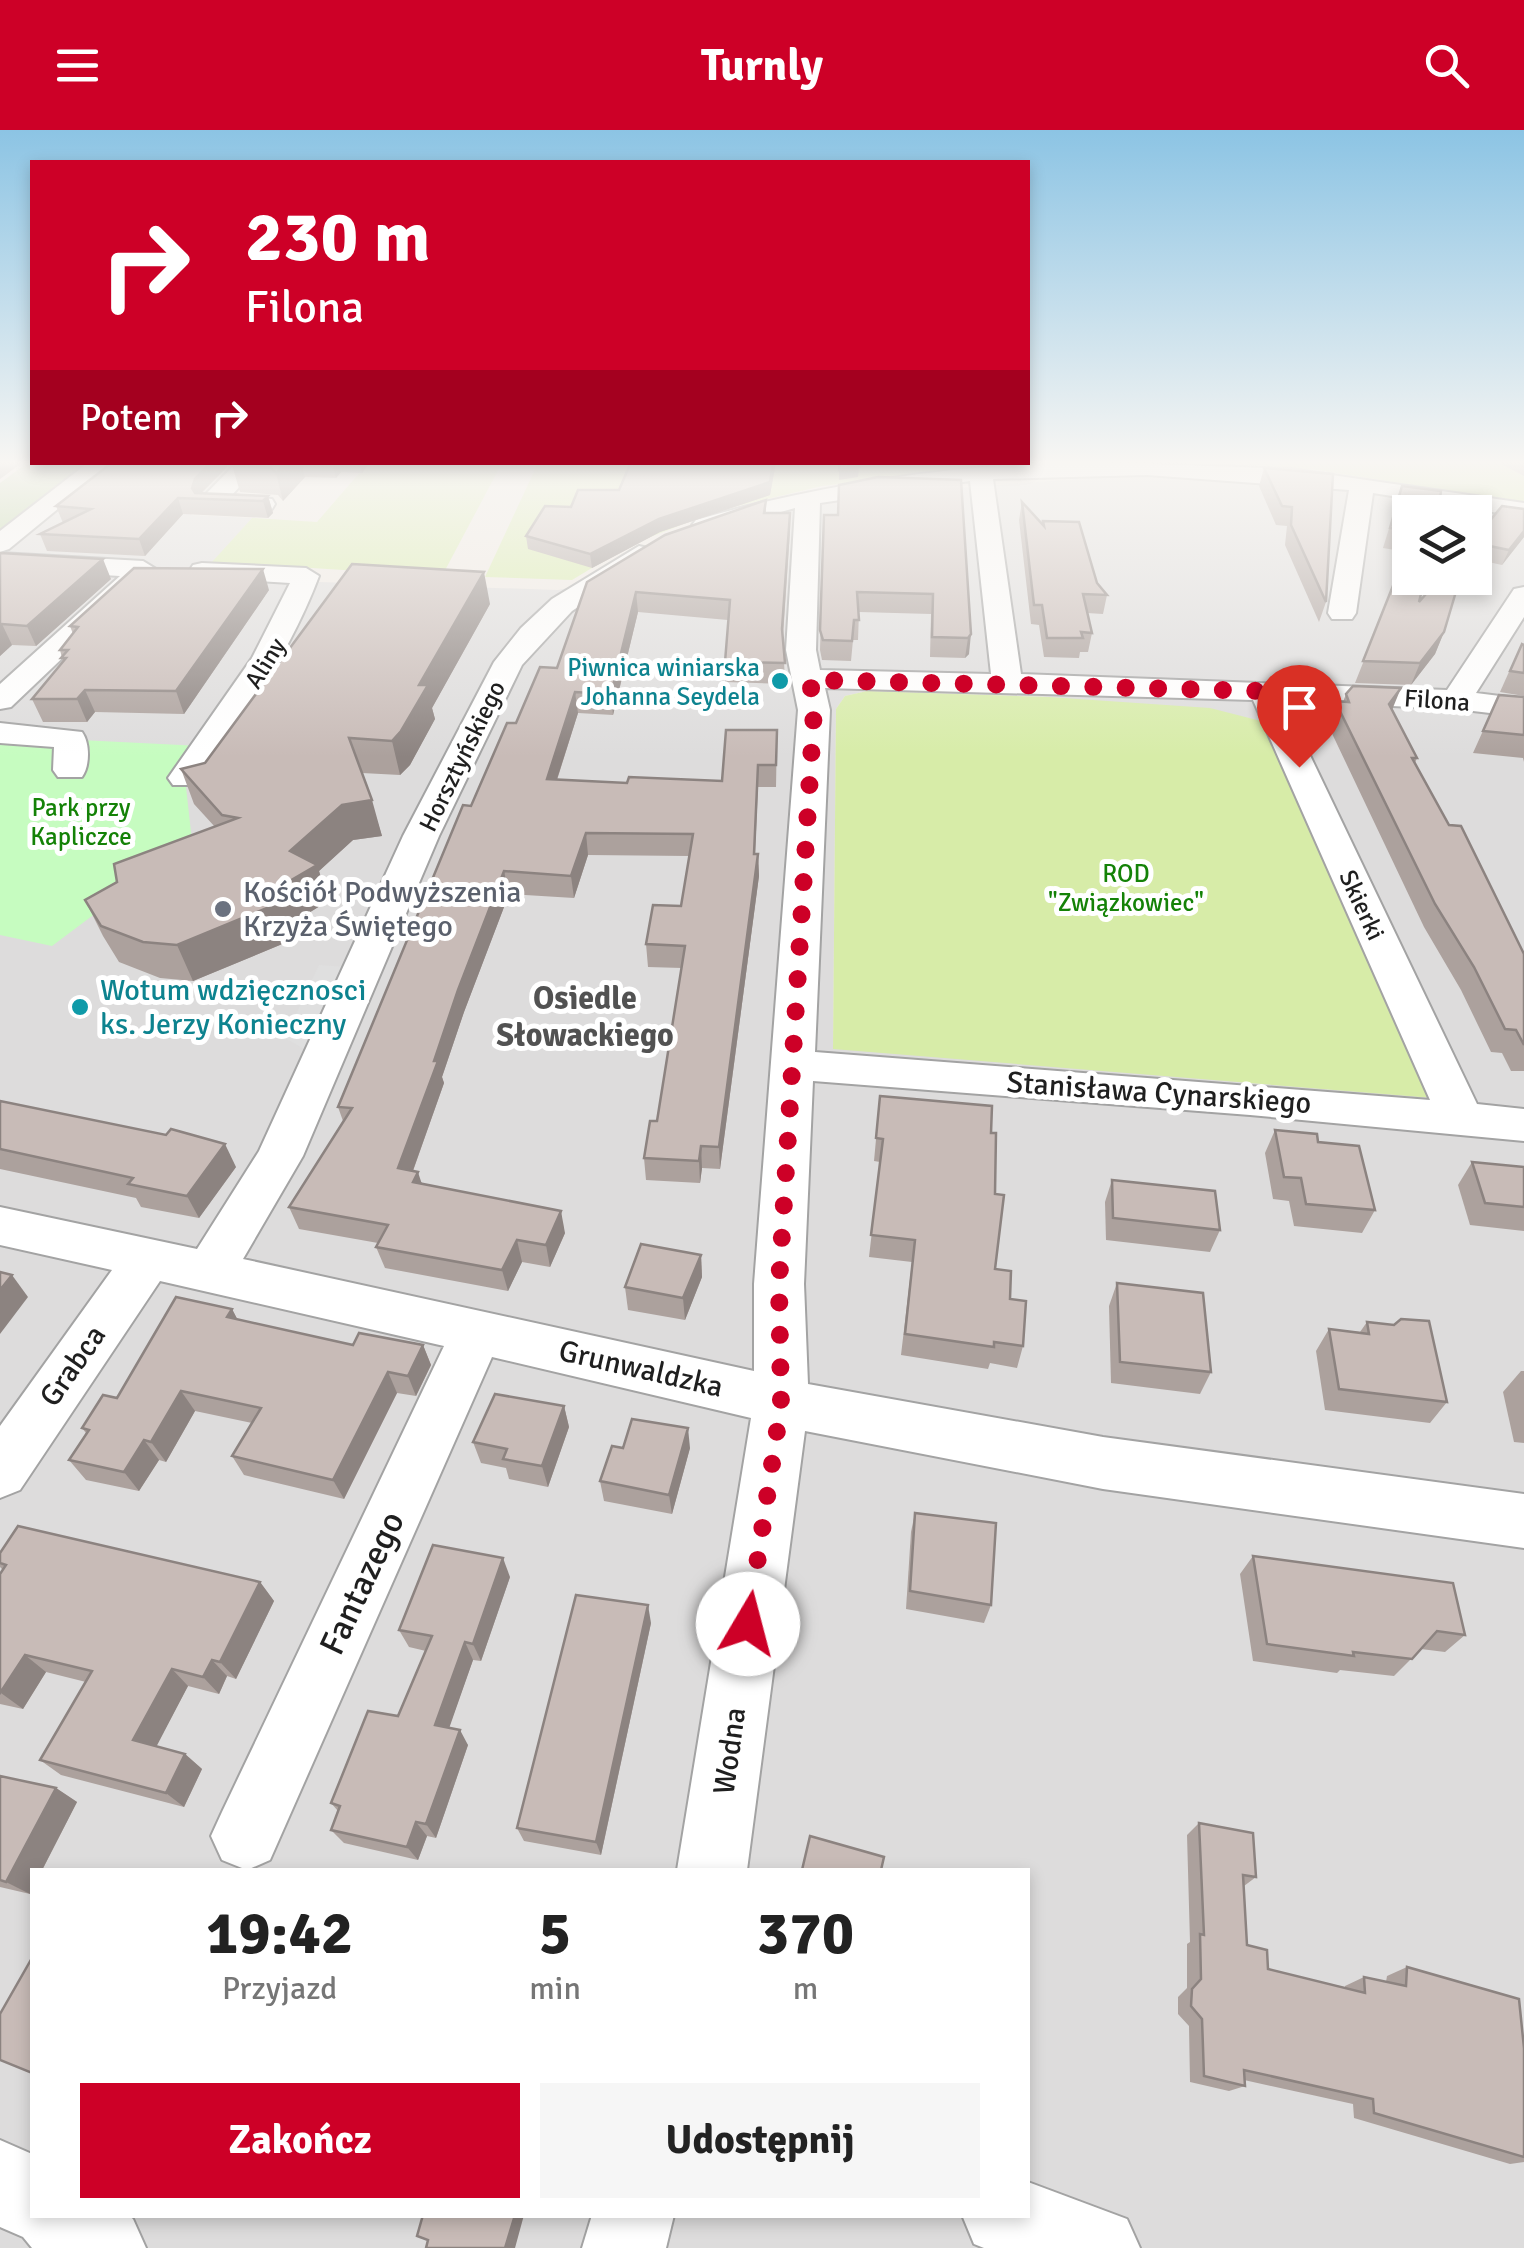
<!DOCTYPE html>
<html lang="pl">
<head>
<meta charset="utf-8">
<style>
	body { margin:0; font-family:Signika,sans-serif; background:#f6f6f6; color:#222; height:100vh; display:flex; flex-direction:column; font-size:38px; white-space:nowrap }
	* { box-sizing:border-box; margin:0 }
	p { font-size:32px; color:#767676 }
	.icon { flex:none; width:55px; height:55px; fill:none; stroke:currentColor; stroke-width:2; stroke-linecap:round; stroke-linejoin:round }
	.map { position:relative; flex:1; overflow:hidden }
	.side { position:absolute; left:30px; top:1738px; width:1000px; height:350px; display:flex; flex-direction:column; background:#fff; border-radius:0px; box-shadow:0 5px 15px #0003 }
	.side>* { flex:none }
	.guide { position:absolute; left:30px; top:30px; width:1000px; height:305px; border-radius:0px; box-shadow:0 5px 15px #0003; background:#cd0027; color:#fff; overflow:hidden }
	.fabs { position:absolute; left:1392px; top:365px; display:grid; gap:20px }
	.fabs a { display:grid; place-items:center; width:100px; height:100px; border-radius:0px; background:#fff; box-shadow:0 5px 15px #0003; font-size:50px }
	.pin { position:absolute; display:grid; place-items:center; width:85px; height:85px; color:#fff; margin:-102px -42px; border-radius:50% 50% 50% 0; rotate:-45deg; box-shadow:0 0 10px #0007 }
	.pin .icon { rotate:45deg }
	.me { position:absolute; width:110px; margin:-55px; rotate:8deg; stroke-linejoin:round; filter:drop-shadow(0 0 8px #0008) }
	.turn { display:flex; align-items:center; gap:35px; height:210px; padding:0 50px; font-size:45px }
	.turn .icon { width:130px; height:130px; stroke-width:2.5 }
	.turn b { display:block; font-size:70px; line-height:85px }
	.then { display:flex; align-items:center; height:95px; padding:0 50px; background:#0003; gap:20px; font-size:38px }
	.eta { display:flex; justify-content:space-evenly; align-items:center; height:170px; text-align:center }
	.eta b { font-size:60px; font-weight:700; line-height:70px }
	.primary-button { display:flex; gap:20px; margin-top:auto; padding:20px 50px }
	.primary-button a { flex:1; height:115px; border-radius:0px; background:#cd0027; color:#fff; font-size:40px; font-weight:700; line-height:115px; text-align:center }
	.primary-button a+a { background:#f6f6f6; color:#222 }
	header { display:flex; justify-content:space-between; align-items:center; height:130px; padding:0 50px; background:#cd0027; color:#fff; font-size:45px; font-weight:700 }
	.map>svg:first-child { display:block }
</style>
</head>
<body>
<header><svg class="icon" aria-label="menu" viewBox="0 0 24 24"><path d="M4 6h16M4 12h16M4 18h16"/></svg>Turnly<svg class="icon" aria-label="search" viewBox="0 0 24 24"><circle cx="10" cy="10" r="6"/><path d="M15 15l6 6"/></svg></header>
<div class="map">
<svg width="1524" height="2118" viewBox="0 0 1524 2118">
	<rect width="100%" height="100%" fill="#f0eae4"/>
	<path fill="#dddcdc" fill-rule="evenodd" d="M113,332L232,344L191,385L252,388L199,448L558,460L621,448L769,385L878,364L1103,347L1242,349L1383,363L1524,386V2118H0V422ZM1410,382H1475V448H1410ZM867,561L1049,567L833,919L836,579L845,566ZM32,1740H1028V2085H32Z"/>
	<g fill="#d7eca8">
		<path d="M1028,330L1179,332L915,345L822,356L717,381L630,415L572,450L485,447L538,333Z"/>
		<path d="M1194,330H1524V373L1318,340Z"/>
		<path d="M368,333H502L442,446L212,432L252,388L317,392Z"/>
		<path d="M867,561L1049,567L1210,578L1261,591L1433,968L833,919L836,579L845,566Z"/>
	</g>
	<path fill="#b3d197" d="M31,330L95,333L0,405V353Z"/>
	<path fill="#c6fcc0" d="M0,606L201,616L185,648L192,711L52,816L0,805Z"/>
	<path fill="#dfdfdf" d="M319,835L346,837L309,922L285,908Z"/>
	<g fill="none" stroke-linecap="round" stroke-linejoin="round">
		<g stroke="#a3a3a3" stroke-width="4">
			<g id="minor">
				<path d="M1071,331L1291,339L1524,373V387L1373,363L1356,483L1352,489H1332L1328,483L1349,360L1147,345L993,349L1021,544L1447,560L1514,459L1524,457V487L1476,563L1524,569V587L1456,579L1284,571L1477,974L1524,979V1011L1250,985L813,951L804,1154L808,1254L1103,1307L1524,1364V1418L1103,1359L805,1301L747,1740H677L751,1288L492,1227L270,1730L247,1740L222,1730L211,1706L222,1682L444,1216L160,1151L20,1360L0,1368V1296L112,1140L0,1115V1077L197,1119L259,1021L403,706L494,532L521,498L552,469L639,416L648,418L652,424L648,430L572,481L522,535L439,706L303,1026L243,1129L754,1241V1154L798,580L786,520L795,378L705,403L692,395L696,390C820,354 942,337 1071,331ZM970,351L991,544L820,540L816,520L820,373ZM825,558L1253,570L1430,970L815,922L830,580Z"/>
				<path d="M89,332H115L9,419L0,422V401Z"/>
				<path d="M237,332H262L232,365L272,369L275,374L272,379L203,377L200,372L203,367Z"/>
				<path d="M0,423L143,431L156,439L11,577L0,579V554L120,446L0,439Z"/>
				<path d="M202,433L306,438L319,446C290,523 244,588 197,655H173L168,648L252,528L290,453L193,447L189,441L193,435Z"/>
				<path d="M0,593L82,602C90,613 90,636 82,647H58L53,640L54,617L0,613Z"/>
				<path d="M0,2010L32,2024V2085H128L133,2089L146,2118H32L23,2107L0,2097Z"/>
				<path d="M1028,2052L1127,2089L1140,2118H984L974,2114L962,2085H1028Z"/>
				<path d="M592,2085H674L666,2118H582Z"/>
			</g>
		</g>
		<use href="#minor" fill="#fff" fill-rule="evenodd"/>
	</g>
	<g fill="#aca19d">
		<path d="M1494,330H1524V346Z"/>
		<path d="M113,332H225L227,337L202,363L268,366L273,383L268,388L183,384L145,426L47,421L40,404L63,393L56,376Z"/>
		<path d="M234,332H370L362,343L341,342L336,348L305,347L283,371L278,365L240,362L232,335Z"/>
		<path d="M631,332H776L770,365L660,402L592,438L528,419L526,406L571,377L619,360Z"/>
		<path d="M1264,338L1333,344L1326,472L1319,492L1285,415L1287,396L1276,395L1259,356Z"/>
		<path d="M961,350L969,524L965,528L930,527L931,484L859,482L858,510H853L851,531L822,530L820,520L824,385H838Z"/>
		<path d="M1402,356L1410,382V448L1419,472L1444,502L1435,524L1411,555L1355,553L1407,422L1383,418Z"/>
		<path d="M766,370V383L790,402L783,507L785,554L725,552V532L728,490L638,482L613,585L578,583L557,650L627,653L722,651L777,600L776,657H758L755,724H758L759,746L720,1039L702,1038L700,1053L646,1050L644,1028L657,991L682,838L648,837L646,814L681,776L689,726L588,725L574,768L509,764L464,882L442,947L444,953L413,1041L422,1053L565,1103L550,1137L522,1132L508,1161L385,1138L376,1117L378,1113L299,1099L289,1077L343,991L338,977L471,676L516,593L557,538L587,452Z"/>
		<path d="M1022,372L1042,394L1043,391L1107,465L1103,484L1087,483L1092,503L1088,522H1080L1079,528L1044,527L1039,495L1031,494L1019,390Z"/>
		<path d="M1524,407L1502,435L1475,429V409Z"/>
		<path d="M0,423L111,449L36,516L12,515L0,526Z"/>
		<path d="M269,460L184,584L95,582L87,592H43L32,569L63,532L60,520L73,504L70,496Z"/>
		<path d="M490,474L432,578L435,589L410,635L400,645L362,643L382,706L353,710L319,741L328,771L299,789L304,805L193,851L160,848L119,832L103,806L85,770L215,697L194,674L181,639L205,633Z"/>
		<path d="M1524,515V566L1500,562L1512,535Z"/>
		<path d="M1346,564L1392,580L1417,628L1415,633L1449,695L1524,824V941H1511L1502,923L1491,922L1461,860L1424,797L1327,593L1335,571L1343,572Z"/>
		<path d="M1499,565L1524,567V632L1523,628L1473,623Z"/>
		<path d="M880,966L991,1003L995,1064V1139L1010,1169L1023,1216L1017,1238L990,1233L988,1239L901,1225L912,1132L869,1127L880,1032L874,1031Z"/>
		<path d="M0,971L236,1037L199,1088L141,1077L136,1068L0,1039Z"/>
		<path d="M1275,1000L1318,1012L1375,1080L1362,1103L1294,1096L1289,1071L1273,1069L1265,1023Z"/>
		<path d="M1472,1032L1524,1037V1101L1470,1095L1458,1055Z"/>
		<path d="M1112,1050L1220,1100L1210,1122L1106,1110L1105,1072Z"/>
		<path d="M701,1125L702,1147L685,1190L628,1180L625,1157Z"/>
		<path d="M1117,1153L1211,1242L1200,1264L1111,1253L1109,1176Z"/>
		<path d="M232,1179L237,1189L353,1215H423L431,1235L416,1266L397,1263L344,1369L244,1345L232,1326L252,1293L195,1281L166,1332L159,1330L139,1361L86,1350L69,1330L86,1303L82,1298L117,1268Z"/>
		<path d="M1367,1192L1447,1272L1430,1293L1325,1280L1316,1221L1329,1199L1360,1202Z"/>
		<path d="M1521,1241H1524V1313L1514,1312L1503,1262Z"/>
		<path d="M564,1276L569,1297L548,1357L509,1349L506,1338L481,1333L473,1312Z"/>
		<path d="M623,1318H690L672,1384L604,1371L600,1351Z"/>
		<path d="M915,1383L991,1475L984,1493L906,1479L911,1402Z"/>
		<path d="M0,1423L260,1452L274,1471L236,1549L227,1546L219,1564L188,1556L156,1616L185,1624L202,1639L184,1677L61,1645L40,1630L86,1552L46,1542L23,1579L0,1574V1444L3,1440L0,1437Z"/>
		<path d="M1253,1426L1465,1505L1445,1522L1421,1519L1394,1546L1340,1540L1337,1543L1253,1531L1240,1444Z"/>
		<path d="M510,1447L481,1531L473,1530L449,1597L468,1615L436,1708L427,1706L418,1730L344,1713L331,1700L338,1681L331,1673L398,1586L426,1521L409,1517L399,1500Z"/>
		<path d="M651,1493L601,1725L524,1711L517,1698Z"/>
		<path d="M0,1646L56,1658L77,1672L30,1764L0,1757Z"/>
		<path d="M1199,1693L1256,1747L1244,1756L1247,1815L1268,1839L1345,1858V1856L1364,1847L1386,1852L1387,1846L1407,1837L1524,1918V2032L1510,2034L1354,1988L1353,1974L1244,1950L1245,1956L1229,1961L1190,1952L1189,1896L1178,1884V1867L1187,1858V1814L1190,1812L1187,1705Z"/>
	</g>
	<g fill="#8c8380">
		<path d="M0,330H26L0,349Z"/>
		<path d="M211,332H225L227,337L195,369L192,358L195,349Z"/>
		<path d="M286,332H301L305,347L283,371L276,343Z"/>
		<path d="M332,332H338L341,342L336,348Z"/>
		<path d="M359,332H370L362,343Z"/>
		<path d="M773,332H776L770,365L660,402L592,438L590,424Z"/>
		<path d="M859,337L858,347L839,350V340Z"/>
		<path d="M268,366L273,383L268,388L263,371Z"/>
		<path d="M178,368L183,384L145,426L139,409Z"/>
		<path d="M1524,401V407L1502,435L1509,420Z"/>
		<path d="M103,429L111,449L36,516L27,496Z"/>
		<path d="M263,439L269,460L184,584L176,561Z"/>
		<path d="M484,442L490,474L432,578L435,589L410,635L400,645L392,611L419,555Z"/>
		<path d="M636,462L638,482L613,585L611,564Z"/>
		<path d="M2,494L12,515L0,526V496Z"/>
		<path d="M1444,502L1435,524L1411,555L1420,533Z"/>
		<path d="M971,504L969,524L965,528L968,508Z"/>
		<path d="M1401,558L1392,580L1389,574Z"/>
		<path d="M85,560L95,582L87,592L77,569Z"/>
		<path d="M575,562L578,583L550,671L547,649Z"/>
		<path d="M372,670L382,706L353,710L319,741L328,771L299,789L304,805L193,851L177,815L281,756L290,721L342,675Z"/>
		<path d="M586,703L588,725L574,768L571,746Z"/>
		<path d="M758,724L759,746L720,1039L719,1017Z"/>
		<path d="M504,741L509,764L464,882L442,947L444,953L406,1060L398,1038L458,860Z"/>
		<path d="M225,1014L236,1037L199,1088L187,1066Z"/>
		<path d="M701,1016L702,1038L700,1053L699,1031Z"/>
		<path d="M418,1042L425,1064L413,1052Z"/>
		<path d="M561,1081L565,1103L550,1137L546,1115Z"/>
		<path d="M517,1110L522,1132L508,1161L502,1140Z"/>
		<path d="M701,1125L702,1147L685,1190L683,1168Z"/>
		<path d="M12,1145L28,1167L0,1204V1160Z"/>
		<path d="M232,1179L243,1200L227,1187Z"/>
		<path d="M423,1215L431,1235L416,1266L408,1246Z"/>
		<path d="M388,1242L397,1263L344,1369L333,1350Z"/>
		<path d="M181,1261L195,1281L166,1332L151,1312Z"/>
		<path d="M564,1276L569,1297L548,1357L542,1336Z"/>
		<path d="M688,1298L690,1318L672,1384L669,1365Z"/>
		<path d="M144,1310L159,1330L139,1361L124,1342Z"/>
		<path d="M503,1428L510,1447L481,1531L473,1514Z"/>
		<path d="M260,1452L274,1471L236,1549L220,1532Z"/>
		<path d="M648,1475L651,1493L601,1725L596,1712Z"/>
		<path d="M465,1512L473,1530L445,1610L435,1595Z"/>
		<path d="M25,1525L46,1542L23,1579L1,1563Z"/>
		<path d="M212,1530L227,1546L219,1564L203,1547Z"/>
		<path d="M172,1539L188,1556L152,1625L133,1610Z"/>
		<path d="M460,1600L468,1615L436,1708L426,1694Z"/>
		<path d="M185,1624L202,1639L184,1677L166,1663Z"/>
		<path d="M56,1658L77,1672L42,1740H32V1759L30,1764L6,1752Z"/>
		<path d="M416,1692L427,1706L418,1730L407,1717Z"/>
		<path d="M515,2085H524L515,2118H505Z"/>
	</g>
	<g fill="#c8bbb7" stroke="#8c8380" stroke-width="2.5">
		<path d="M113,332H211L195,349L192,358L195,363L268,366L263,371L178,368L139,409L40,404L91,379L56,376Z"/>
		<path d="M234,332H286L276,343L271,338L232,335Z"/>
		<path d="M631,332H773L770,352L659,389L590,424L526,406L545,376L571,377L578,360H619Z"/>
		<path d="M840,332H854L859,337L839,340Z"/>
		<path d="M1264,338L1333,344L1326,472L1291,395L1292,377L1282,376Z"/>
		<path d="M878,347L961,350L971,504L968,508L932,507L933,464L857,462L859,490H854L852,511L823,510L820,500L824,385H838L839,355Z"/>
		<path d="M1402,356L1441,361L1438,382H1410V401L1390,398Z"/>
		<path d="M766,370L764,383H790L782,499L785,533L725,532L730,470L636,462L611,564L575,562L547,649L627,653L629,647L722,651L726,600H777L776,635H758L754,724H758L719,1017L701,1016L699,1031L644,1028L650,991H657L685,816L646,814L653,775L681,776L693,704L586,703L571,746L504,741L458,860L434,931H438L398,1038L418,1042L413,1052L561,1081L546,1115L517,1110L502,1140L376,1117L388,1095L289,1077L352,978L338,977L463,675L471,676L507,593H516L540,537L557,538L587,452L665,405Z"/>
		<path d="M1022,372L1044,396L1043,391L1079,392L1097,453L1107,465L1083,464L1092,503L1081,502L1083,508H1047L1042,475H1034Z"/>
		<path d="M1502,376L1524,379V401L1509,420L1475,413V409Z"/>
		<path d="M1410,413V448H1425L1419,472L1440,448H1460L1444,502L1420,533L1363,531Z"/>
		<path d="M0,423L103,429L27,496L2,494L0,496Z"/>
		<path d="M352,434L484,442L419,555H428L401,601L392,611L349,608L372,670L342,675L290,721L317,735L281,756L291,768L177,815L143,812L101,796L85,770L117,752L114,734L238,688L222,685L181,639L205,633Z"/>
		<path d="M134,438L263,439L176,561L85,560L77,569H32L66,528H61L68,520H60L78,497L70,496Z"/>
		<path d="M1522,514L1524,515V543L1510,541Z"/>
		<path d="M1353,556L1401,558L1389,574L1417,628H1412L1449,695L1461,696L1524,824V915L1516,900L1505,899L1474,837L1435,774L1335,571L1349,572L1346,564Z"/>
		<path d="M1499,565L1524,567V605L1483,601Z"/>
		<path d="M880,966L992,976L991,1003H996L995,1064L1004,1065L995,1139L1011,1141L1010,1169L1026,1171L1023,1216L994,1212V1217L905,1204L915,1110L871,1105L883,1009L876,1008Z"/>
		<path d="M0,971L166,1005L171,999L225,1014L187,1066L128,1054L133,1048L0,1019Z"/>
		<path d="M1275,1000L1317,1004L1318,1012L1359,1016L1375,1080L1306,1074L1301,1048L1284,1047Z"/>
		<path d="M1472,1032L1524,1037V1077L1485,1073Z"/>
		<path d="M1112,1050L1215,1061L1220,1100L1113,1088Z"/>
		<path d="M641,1114L701,1125L683,1168L625,1157Z"/>
		<path d="M0,1142L12,1145L0,1160Z"/>
		<path d="M1117,1153L1203,1163L1211,1242L1120,1232Z"/>
		<path d="M176,1167L232,1179L227,1187L353,1215L359,1203L423,1215L408,1246L388,1242L333,1350L232,1326L261,1278L181,1261L151,1312L144,1310L124,1342L69,1330L89,1300L82,1298L103,1265L117,1268Z"/>
		<path d="M1401,1189L1429,1191L1447,1272L1339,1259L1329,1199L1369,1204L1367,1192L1394,1195Z"/>
		<path d="M495,1264L564,1276L542,1336L503,1329L507,1319L473,1312Z"/>
		<path d="M632,1289L688,1298L669,1365L600,1351L612,1316L623,1318Z"/>
		<path d="M915,1383L996,1393L991,1475L910,1461Z"/>
		<path d="M18,1396L260,1452L220,1532L212,1530L203,1547L172,1539L133,1610L185,1624L166,1663L40,1630L92,1541L25,1525L0,1563V1444L6,1435L0,1433V1423Z"/>
		<path d="M433,1415L503,1428L473,1514L465,1512L435,1595L460,1600L426,1694L416,1692L407,1717L331,1700L340,1676L331,1673L368,1581L398,1586L432,1506L399,1500Z"/>
		<path d="M1253,1426L1453,1453L1465,1505L1437,1501L1412,1529L1353,1522L1354,1526L1267,1514Z"/>
		<path d="M576,1465L648,1475L596,1712L517,1698Z"/>
		<path d="M0,1646L56,1658L6,1752L0,1750Z"/>
		<path d="M1199,1693L1253,1703L1256,1747L1243,1745L1247,1815L1267,1820L1268,1839L1365,1863L1364,1847L1406,1856L1407,1837L1519,1869L1524,1918V2027L1374,1983L1373,1969L1244,1940L1245,1956L1204,1946L1202,1889L1191,1876L1192,1859L1201,1849L1200,1804L1204,1805Z"/>
		<path d="M810,1706L884,1727L881,1740H802Z"/>
		<path d="M32,1828V1943L0,1930V1884Z"/>
		<path d="M423,2085H515L505,2118H426L428,2110L417,2106Z"/>
	</g>
	<linearGradient id="sky" x2="0" y2="1"><stop stop-color="#8cc4e4"/><stop offset="0.53" stop-color="#f8f6f3"/><stop offset="1" stop-color="#f8f6f3" stop-opacity="0"/></linearGradient>
	<rect width="1524" height="627" fill="url(#sky)"/>
	<g fill="none" stroke-linecap="round" stroke-linejoin="round">
		<path stroke="#cd0027" stroke-width="18" stroke-dasharray="0 32.4" d="M748,1494L781,1274L779,1154L814,580L810,550L1264,561L1299,637"/>
	</g>
	<g fill="#0f9aa8" stroke="#fff" stroke-width="4">
		<circle cx="780" cy="551" r="10"/>
		<circle cx="80" cy="877" r="10"/>
	</g>
	<circle fill="#6b7280" stroke="#fff" stroke-width="4" cx="223" cy="779" r="10"/>
	<g text-anchor="middle" dominant-baseline="central" stroke-width="10" stroke-linejoin="round" paint-order="stroke">
		<g font-size="25" fill="#1f1f1f" stroke="#fff">
			<text transform="translate(265 533) rotate(-58)">Aliny</text>
			<text transform="translate(1437 570) rotate(4)">Filona</text>
			<text transform="translate(462 626) rotate(-64)">Horsztyńskiego</text>
			<text transform="translate(1362 775) rotate(65)">Skierki</text>
		</g>
		<g font-size="25" fill="#0d838f" stroke="#fff" text-anchor="end">
			<text x="760" y="537">Piwnica winiarska<tspan x="760" dy="29">Johanna Seydela</tspan></text>
		</g>
		<g font-size="25" fill="#148207" stroke="#fff">
			<text x="81" y="677">Park przy<tspan x="81" dy="29">Kapliczce</tspan></text>
			<text x="1126" y="743">ROD<tspan x="1126" dy="29">"Związkowiec"</tspan></text>
		</g>
		<g font-size="30" fill="#5b616d" stroke="#fff" text-anchor="start">
			<text x="243" y="762">Kościół Podwyższenia<tspan x="243" dy="34">Krzyża Świętego</tspan></text>
		</g>
		<g font-size="30" fill="#0d838f" stroke="#fff" text-anchor="start">
			<text x="100" y="860">Wotum wdzięcznosci<tspan x="100" dy="34">ks. Jerzy Konieczny</tspan></text>
		</g>
		<g font-size="30" fill="#1f1f1f" stroke="#fff">
			<text transform="translate(1159 963) rotate(4)">Stanisława Cynarskiego</text>
			<text transform="translate(73 1236) rotate(-55)">Grabca</text>
			<text transform="translate(641 1239) rotate(13)">Grunwaldzka</text>
			<text transform="translate(730 1621) rotate(-82)">Wodna</text>
		</g>
		<g font-size="32" font-weight="bold" fill="#525252" stroke="#fff">
			<text x="585" y="868">Osiedle<tspan x="585" dy="37">Słowackiego</tspan></text>
		</g>
		<g font-size="35" fill="#1f1f1f" stroke="#fff">
			<text transform="translate(362 1453) rotate(-65)">Fantazego</text>
		</g>
	</g>
</svg>
<div class="fabs">
<a><svg class="icon" aria-label="layers" viewBox="0 0 24 24"><path d="M12 4l9 5-9 5-9-5zM3 14l9 5 9-5"/></svg></a>
</div>
<div class="pin" style="left:1299px;top:637px;background:#d93025"><svg class="icon" aria-label="arrive" viewBox="0 0 24 24"><path d="M6 21V4h12l-3 4 3 4H6"/></svg></div>
<svg class="me" style="left:748px;top:1494px" viewBox="-20 -20 40 40"><circle r="19" fill="#fff"/><path d="M0-13L10 11 0 6-10 11z" fill="#cd0027"/></svg>
<div class="guide">
<div class="turn"><svg class="icon" aria-label="right" viewBox="0 0 24 24"><path d="M7 20v-9h11M14 6l5 5-5 5"/></svg><div><b>230 m</b>Filona</div></div>
<div class="then">Potem<svg class="icon" aria-label="right" viewBox="0 0 24 24"><path d="M7 20v-9h11M14 6l5 5-5 5"/></svg></div>
</div>
<section class="side">
<div class="eta">
<div><b>19:42</b><p>Przyjazd</p></div>
<div><b>5</b><p>min</p></div>
<div><b>370</b><p>m</p></div>
</div>
<div class="primary-button"><a>Zakończ</a><a>Udostępnij</a></div>
</section>
</div>
</body>
</html>
